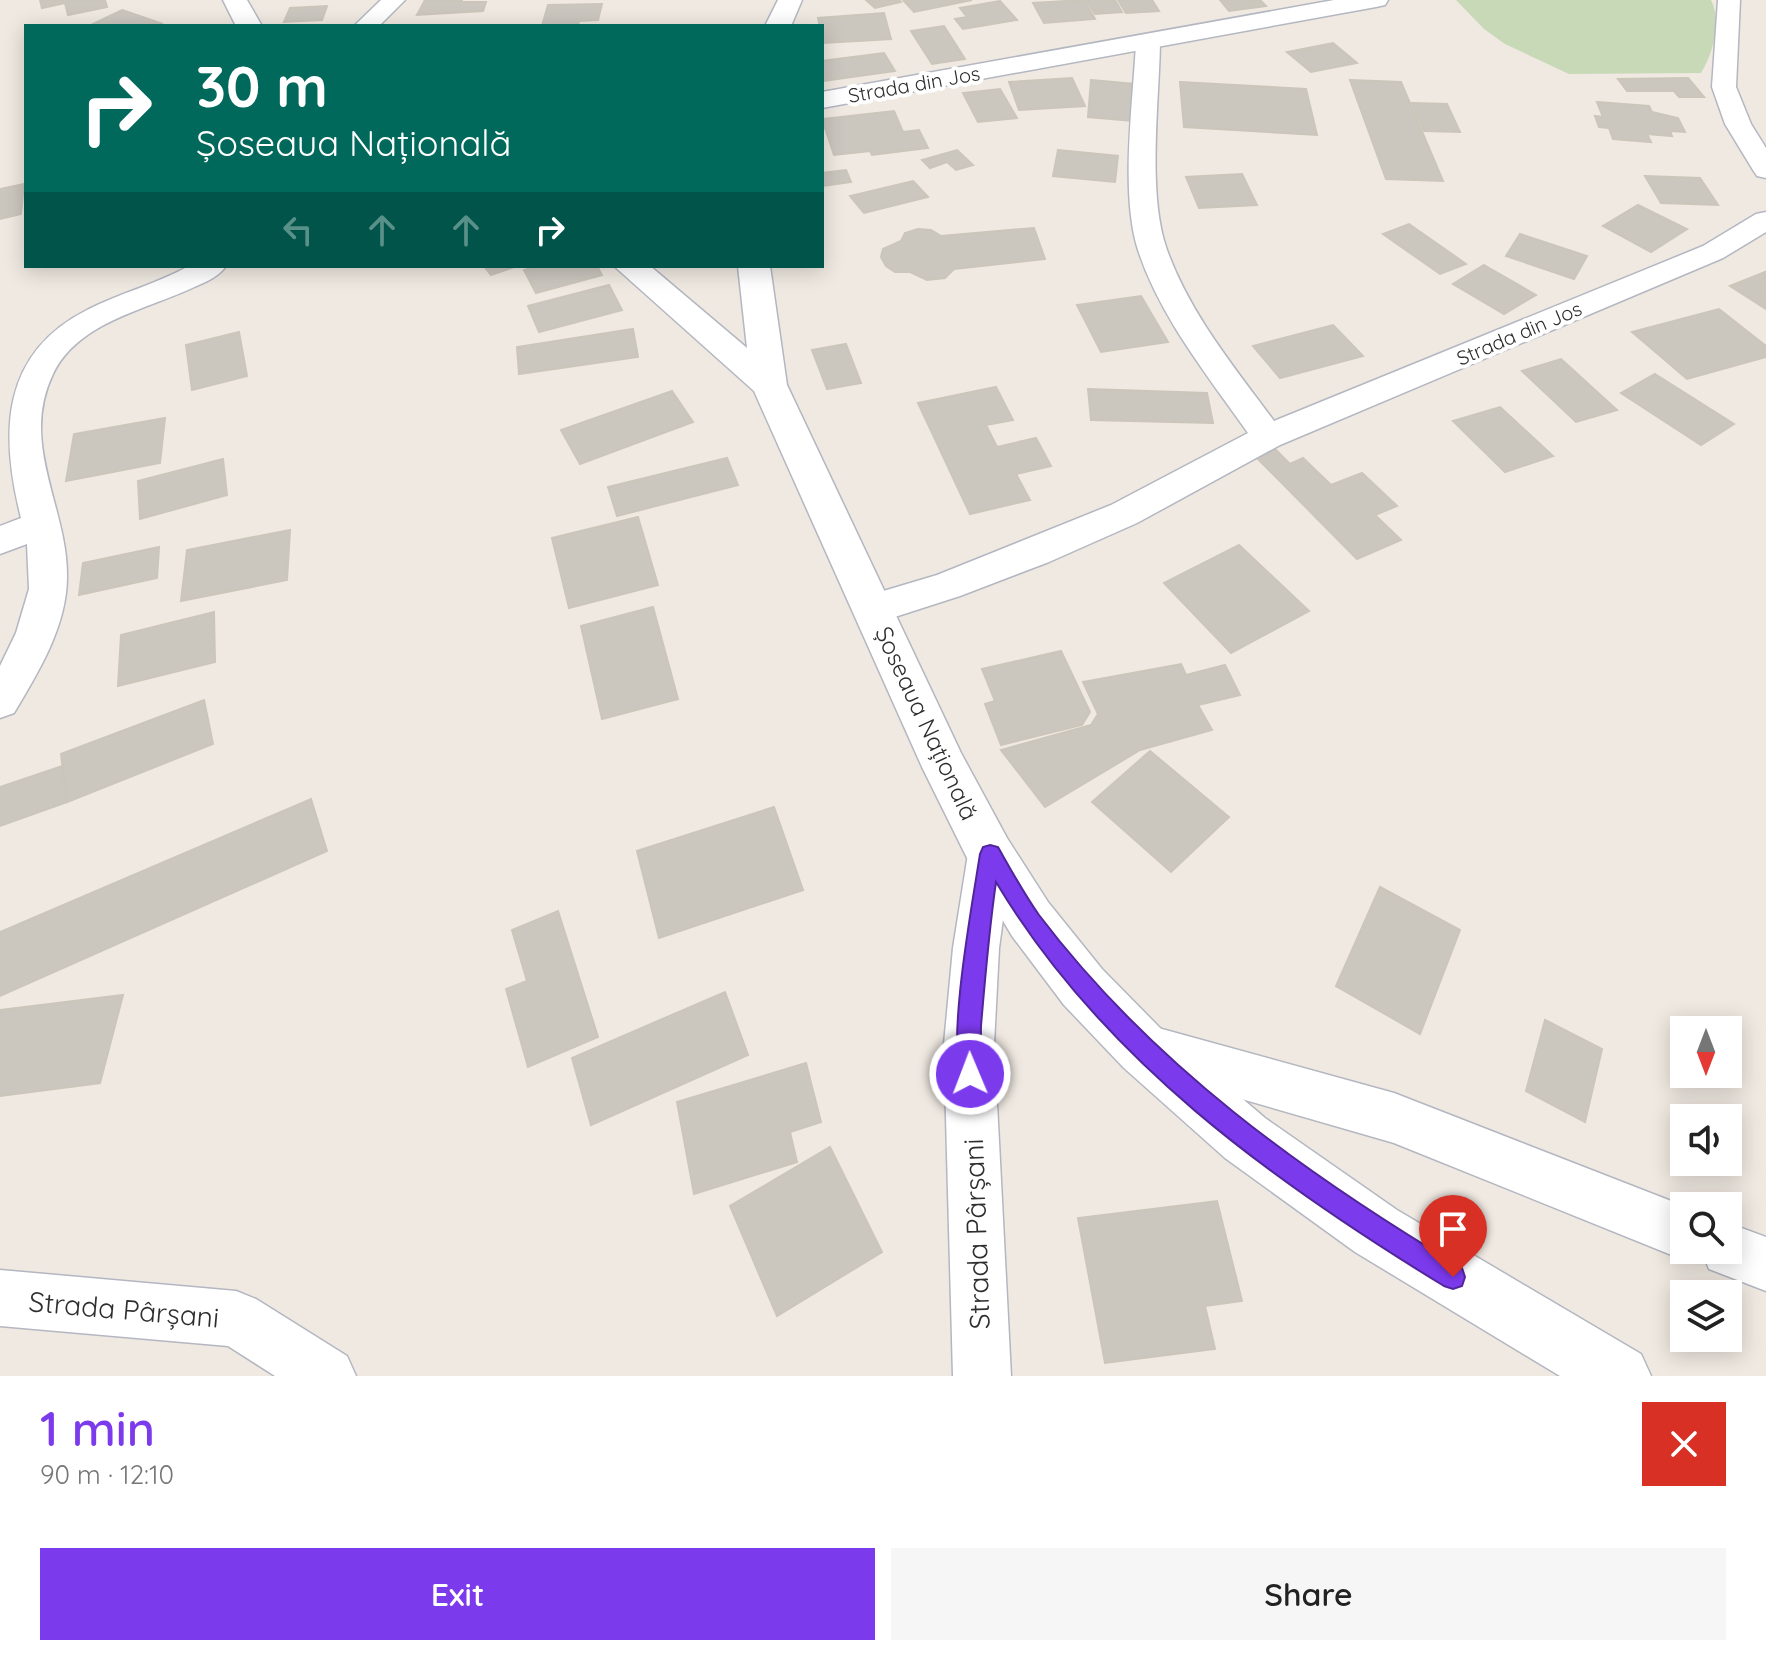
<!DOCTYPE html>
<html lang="en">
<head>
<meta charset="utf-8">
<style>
	body { margin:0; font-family:Quicksand,sans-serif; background:#f6f6f6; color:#222; height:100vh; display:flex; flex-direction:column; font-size:30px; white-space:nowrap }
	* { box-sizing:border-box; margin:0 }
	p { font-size:26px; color:#767676 }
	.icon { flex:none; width:44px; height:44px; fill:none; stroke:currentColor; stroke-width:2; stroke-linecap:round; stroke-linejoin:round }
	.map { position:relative; height:1376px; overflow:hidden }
	.side { display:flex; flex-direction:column; background:#fff; flex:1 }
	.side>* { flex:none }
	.hud { position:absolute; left:24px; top:24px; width:800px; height:244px; border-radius:0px; box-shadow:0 4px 20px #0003; background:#00695c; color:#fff; overflow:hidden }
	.needle { width:52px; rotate:180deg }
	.controls { position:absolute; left:1670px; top:1016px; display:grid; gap:16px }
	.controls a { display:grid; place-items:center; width:72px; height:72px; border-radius:0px; background:#fff; box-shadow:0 4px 20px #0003; font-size:40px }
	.pin { position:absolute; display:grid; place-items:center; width:68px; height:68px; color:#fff; margin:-82px -34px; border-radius:50% 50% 50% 0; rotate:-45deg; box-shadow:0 0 8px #0007 }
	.pin .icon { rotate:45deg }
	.me { position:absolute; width:88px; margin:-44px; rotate:359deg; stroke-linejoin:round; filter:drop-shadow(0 0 6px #0008) }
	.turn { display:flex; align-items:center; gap:28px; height:168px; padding:0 40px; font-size:36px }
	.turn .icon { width:104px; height:104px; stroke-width:2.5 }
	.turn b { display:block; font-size:56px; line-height:68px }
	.lanes { display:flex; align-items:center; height:76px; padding:0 40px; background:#0003; justify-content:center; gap:40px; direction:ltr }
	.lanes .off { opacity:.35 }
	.round { display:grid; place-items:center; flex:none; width:84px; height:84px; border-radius:0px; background:#f6f6f6 }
	.head { display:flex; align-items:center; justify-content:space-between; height:136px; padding:0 40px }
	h1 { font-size:48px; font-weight:600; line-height:60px; color:#7c3aed }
	.cta { display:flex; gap:16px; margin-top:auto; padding:16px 40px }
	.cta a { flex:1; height:92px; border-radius:0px; background:#7c3aed; color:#fff; font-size:32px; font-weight:600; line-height:92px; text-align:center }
	.cta a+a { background:#f6f6f6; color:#222 }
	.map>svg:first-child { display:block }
</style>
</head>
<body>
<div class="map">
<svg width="1766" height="1376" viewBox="0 0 1766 1376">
	<rect width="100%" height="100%" fill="#efe9e1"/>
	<path fill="#c8d9b8" d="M1456,0H1711C1722,21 1713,54 1701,73L1569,74L1505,44L1484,29Z"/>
	<g fill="#cbc7bf" stroke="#cbc5ba" stroke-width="2">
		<path d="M40,0H105L107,7L68,15L65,3L42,8Z"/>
		<path d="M425,0H462L461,2H486L483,11L417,15Z"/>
		<path d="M866,0H899L901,2L875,8Z"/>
		<path d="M903,0H972L914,12Z"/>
		<path d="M1084,0L1095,19L1044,23L1033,3Z"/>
		<path d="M1086,0H1115L1122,12L1095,14Z"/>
		<path d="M1118,0H1152L1159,11L1126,13Z"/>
		<path d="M1220,0H1260L1266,6L1229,11Z"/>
		<path d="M1000,1L1017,20L963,29L955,19L967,17L960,8Z"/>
		<path d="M602,4L598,20L579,21L578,26H542L548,5Z"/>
		<path d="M327,6L322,20L284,22L290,8Z"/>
		<path d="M122,10L163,24L89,26Z"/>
		<path d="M884,13L891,39L823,43L818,18Z"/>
		<path d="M944,26L965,59L932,64L911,31Z"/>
		<path d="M1333,43L1357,63L1311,72L1287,52Z"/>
		<path d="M884,53L895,71L824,81L822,77V61Z"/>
		<path d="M1072,78L1085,106L1019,110L1009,82Z"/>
		<path d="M1688,78L1704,97H1679L1674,91H1627L1618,79Z"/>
		<path d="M1091,80L1135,84L1133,121L1088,117Z"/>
		<path d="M1350,80L1401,82L1443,181L1386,179Z"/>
		<path d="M1180,82L1306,89L1317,135L1184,127Z"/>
		<path d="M1000,89L1017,118L978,122L963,93Z"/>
		<path d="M1597,102L1649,106L1652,112L1678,118L1685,132L1670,131L1672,136L1647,134L1651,142L1613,139L1609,128L1599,127L1595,116L1603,117Z"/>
		<path d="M1412,103L1447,104L1460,132L1424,131Z"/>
		<path d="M894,111L903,132L919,130L928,148L872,155L870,151L834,155L822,119Z"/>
		<path d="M957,150L973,165L956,170L947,162L930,168L922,160Z"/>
		<path d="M1058,150L1118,156L1115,182L1053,176Z"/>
		<path d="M846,170L851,182L822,186V173Z"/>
		<path d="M1242,174L1257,205L1199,208L1186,177Z"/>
		<path d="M1645,176L1700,178L1718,205L1661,203Z"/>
		<path d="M913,181L928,197L864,213L850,196Z"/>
		<path d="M24,184L21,214L0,219V189Z"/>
		<path d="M1638,205L1687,229L1651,252L1603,226Z"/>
		<path d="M1409,224L1466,264L1440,274L1383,234Z"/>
		<path d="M1034,228L1045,259L954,269L945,278L927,280L910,272H895L886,266L881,257L883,249L901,241L905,233L918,229L931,230L941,236Z"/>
		<path d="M1520,234L1587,256L1574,279L1506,256Z"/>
		<path d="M1484,265L1536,295L1504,314L1453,284Z"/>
		<path d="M484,266H517L491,275Z"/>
		<path d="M538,266H597L602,275L536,293L524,270Z"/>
		<path d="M1765,272L1766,309L1730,286Z"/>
		<path d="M609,285L622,310L539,332L528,306Z"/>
		<path d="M1141,296L1168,342L1101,352L1077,305Z"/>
		<path d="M1719,309L1766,346V357L1687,379L1632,332Z"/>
		<path d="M1333,325L1363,356L1280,378L1253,346Z"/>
		<path d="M633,329L638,357L519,374L517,347Z"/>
		<path d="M239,332L247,376L192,390L186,345Z"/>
		<path d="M846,344L861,383L827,389L812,350Z"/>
		<path d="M1561,359L1617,410L1576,422L1522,371Z"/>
		<path d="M1655,374L1734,424L1701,445L1621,393Z"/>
		<path d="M996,387L1013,420L986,425L997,447L1036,438L1051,466L1016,474L1030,500L970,514L918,403Z"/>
		<path d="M1088,389L1207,393L1213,423L1091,420Z"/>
		<path d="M672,391L693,422L580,464L561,430Z"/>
		<path d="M1500,407L1553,456L1505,472L1453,421Z"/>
		<path d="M165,418L160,463L66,481L74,434Z"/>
		<path d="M1274,448L1290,464L1303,458L1331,485L1362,473L1397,506L1375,515L1401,540L1357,559L1255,456Z"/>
		<path d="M727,458L738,485L617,516L608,487Z"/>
		<path d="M223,459L227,495L140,519L138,481Z"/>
		<path d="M638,517L658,585L569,608L552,538Z"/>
		<path d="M290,530L287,580L181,601L187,550Z"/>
		<path d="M1239,545L1309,611L1231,653L1164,583Z"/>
		<path d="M159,547L157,578L79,595L83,563Z"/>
		<path d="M653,607L678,699L602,719L581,626Z"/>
		<path d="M214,612L215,662L118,686L121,635Z"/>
		<path d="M1061,651L1090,712L1082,725L1001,745L985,704L995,701L982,669Z"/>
		<path d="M1181,664L1186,675L1225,665L1240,695L1198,705L1212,730L1140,750L1045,807L1001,750L1091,725L1098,714L1083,682Z"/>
		<path d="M204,700L213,744L67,802L61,754Z"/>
		<path d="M1150,751L1229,817L1171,872L1092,802Z"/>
		<path d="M62,766L67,802L0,826V787Z"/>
		<path d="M311,799L327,851L0,996V932Z"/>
		<path d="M774,807L803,890L659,938L637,851Z"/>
		<path d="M1380,887L1460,930L1420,1034L1336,986Z"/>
		<path d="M558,911L598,1037L528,1067L506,989L527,981L512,930Z"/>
		<path d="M725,992L748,1055L591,1125L572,1058Z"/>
		<path d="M123,995L100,1083L0,1096V1010Z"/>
		<path d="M1545,1020L1602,1049L1585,1122L1526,1091Z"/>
		<path d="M806,1063L821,1122L790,1132L797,1162L694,1194L677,1102Z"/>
		<path d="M830,1147L882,1252L777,1316L730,1206Z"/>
		<path d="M1217,1201L1242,1301L1205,1306L1215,1349L1105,1363L1078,1218Z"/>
	</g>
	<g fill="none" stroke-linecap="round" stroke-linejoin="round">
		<g stroke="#b4b7c1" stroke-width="3">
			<g id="minor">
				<path d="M381,0H405L379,26H354Z"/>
				<path d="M1718,0H1740L1736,87L1751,124L1766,148V178L1757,176L1753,170L1725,124L1712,87Z"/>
				<path d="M1148,36L1156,38L1160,43C1159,103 1147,195 1167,250C1190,314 1235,368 1274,421L1703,246L1756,214L1766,212V232L1723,258L1280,445L1137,523L1049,562L960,596L873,624L860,620L854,609L860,598L937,575L1111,505L1248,433C1208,376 1160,317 1138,250C1120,194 1133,103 1136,43L1140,38Z"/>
				<path d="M189,266H226C218,278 203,283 190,289C144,310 77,323 53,374C19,444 68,508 67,577C67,626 38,673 14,713L0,718V666L16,633L29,589L27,544L0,554V526L21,518C0,434 0,354 87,310C120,293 157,284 189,266Z"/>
				<path d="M990,834L1006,840L1012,854L999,948L994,1044L1011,1376H953L944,1044L953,948L968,854L974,840Z"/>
				<path d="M1151,1026L1394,1093L1684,1206V1250H1728V1223L1766,1237V1291L1709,1269L1702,1252L1684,1260L1394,1143L1134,1068L1126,1051L1134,1034Z"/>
				<path d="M0,1270L236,1291L256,1299L347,1356L356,1376H275L228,1346L0,1326Z"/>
			</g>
		</g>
		<g stroke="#b4b7c1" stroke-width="3">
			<g id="tertiary">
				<path d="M223,0H247L262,26H236Z"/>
				<path d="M778,0H802L791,26H765Z"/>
				<path d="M1334,0H1388L1385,5L1376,7L822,108V92Z"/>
				<path d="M614,266H650L747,348L738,266H770L787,385L961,753L1007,838L1048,902L1102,969L1162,1030L1265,1118L1397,1210L1641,1354L1651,1376H1560L1355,1252L1225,1158L1124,1068L1064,1005L1012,936L973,870L922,767L754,391Z"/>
			</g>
		</g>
		<use href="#minor" fill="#fff" fill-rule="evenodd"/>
		<use href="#tertiary" fill="#fff" fill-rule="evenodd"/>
	</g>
	<path fill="#7c3aed" stroke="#51269a" stroke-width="2" d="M990,845L998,847C1011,870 1024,894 1039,915C1152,1064 1303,1173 1462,1268L1465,1277L1462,1286L1453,1289L1444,1286C1272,1181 1101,1058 996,882C989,930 985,978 981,1026C980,1044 985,1066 978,1082L970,1085L962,1082C946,1043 973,900 980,854L983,847Z"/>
	<g text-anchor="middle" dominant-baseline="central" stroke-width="8" stroke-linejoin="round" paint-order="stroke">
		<g font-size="20" fill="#2e2e2e" stroke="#fff">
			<text transform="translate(914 84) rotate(-10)">Strada din Jos</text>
			<text transform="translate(1519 333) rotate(-23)">Strada din Jos</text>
		</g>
		<g font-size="24" fill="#2e2e2e" stroke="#fff">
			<text transform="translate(927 723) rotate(65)">Șoseaua Națională</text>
		</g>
		<g font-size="28" fill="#2e2e2e" stroke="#fff">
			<text transform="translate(976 1234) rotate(-92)">Strada Pârșani</text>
			<text transform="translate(124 1309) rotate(5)">Strada Pârșani</text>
		</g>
	</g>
</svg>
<div class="controls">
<a><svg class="needle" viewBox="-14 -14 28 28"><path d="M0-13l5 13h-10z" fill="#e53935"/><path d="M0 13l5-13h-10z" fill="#767676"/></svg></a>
<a><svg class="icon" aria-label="sound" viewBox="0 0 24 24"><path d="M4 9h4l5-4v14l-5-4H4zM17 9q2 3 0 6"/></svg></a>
<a><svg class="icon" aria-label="search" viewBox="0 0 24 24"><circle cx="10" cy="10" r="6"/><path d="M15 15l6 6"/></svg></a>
<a><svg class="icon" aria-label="layers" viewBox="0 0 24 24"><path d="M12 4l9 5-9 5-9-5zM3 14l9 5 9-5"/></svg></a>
</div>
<div class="pin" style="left:1453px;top:1277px;background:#d93025"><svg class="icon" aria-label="arrive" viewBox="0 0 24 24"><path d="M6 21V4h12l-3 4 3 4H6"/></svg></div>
<svg class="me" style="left:970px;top:1074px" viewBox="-20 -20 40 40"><circle r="17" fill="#7c3aed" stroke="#fff" stroke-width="3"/><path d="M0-11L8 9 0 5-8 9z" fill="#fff"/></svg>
<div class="hud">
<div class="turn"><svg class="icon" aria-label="right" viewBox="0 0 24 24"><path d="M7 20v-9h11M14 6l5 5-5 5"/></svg><div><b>30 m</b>Șoseaua Națională</div></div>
<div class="lanes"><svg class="icon off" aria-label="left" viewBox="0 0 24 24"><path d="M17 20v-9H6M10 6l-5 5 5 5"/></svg><svg class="icon off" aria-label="ahead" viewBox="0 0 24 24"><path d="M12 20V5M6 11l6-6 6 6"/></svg><svg class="icon off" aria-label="ahead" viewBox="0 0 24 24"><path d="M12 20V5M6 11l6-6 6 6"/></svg><svg class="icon" aria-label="right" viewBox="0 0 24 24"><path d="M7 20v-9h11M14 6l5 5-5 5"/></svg></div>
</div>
</div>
<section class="side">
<div class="head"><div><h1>1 min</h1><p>90 m · 12:10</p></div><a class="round" style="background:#d93025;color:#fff"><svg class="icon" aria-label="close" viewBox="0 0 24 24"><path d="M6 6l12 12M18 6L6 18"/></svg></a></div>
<div class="cta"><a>Exit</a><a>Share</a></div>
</section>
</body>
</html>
